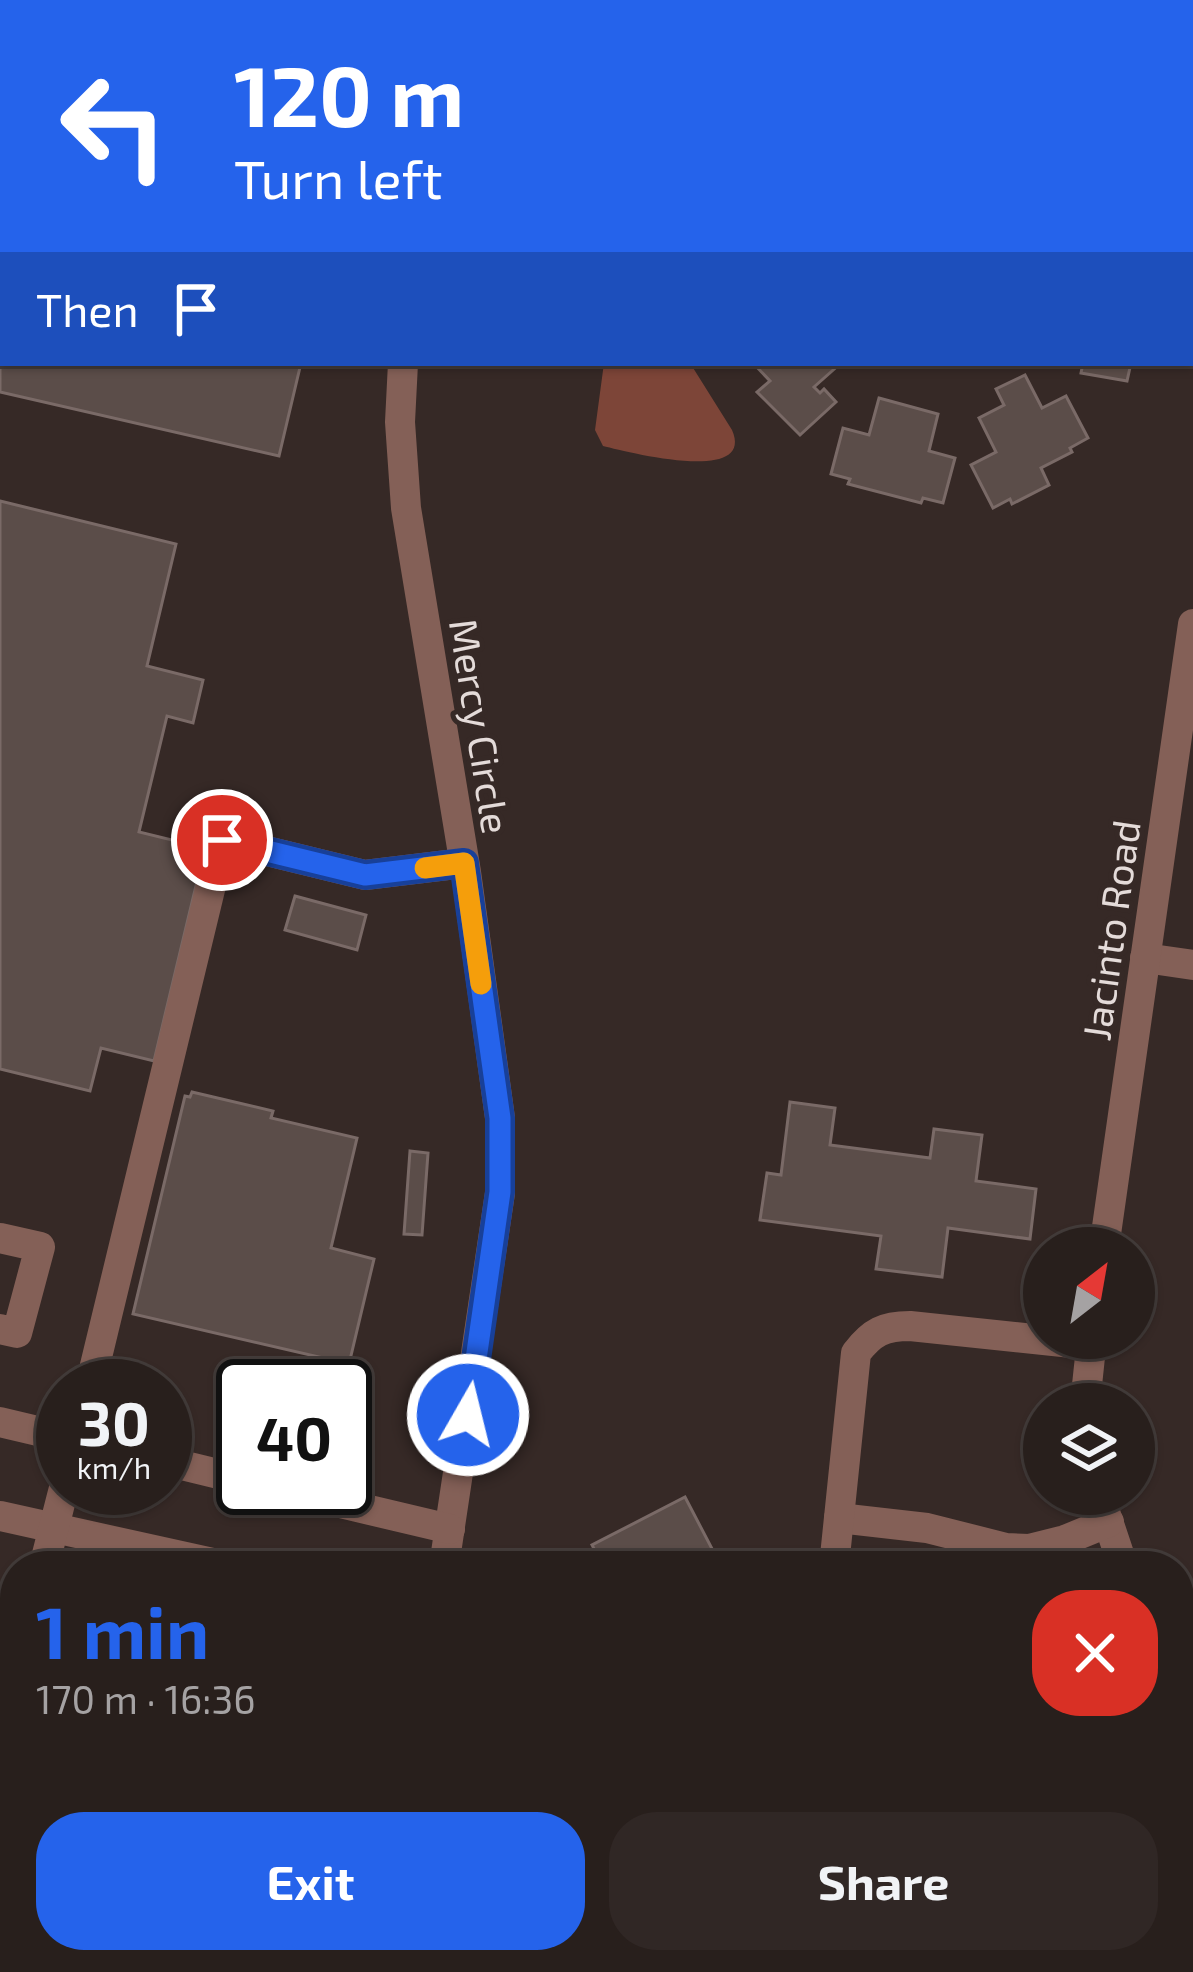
<!DOCTYPE html>
<html lang="en">
<head>
<meta charset="utf-8">
<style>
	body { margin:0; font-family:"Exo 2",sans-serif; background:#302725; color:#f1f3f6; height:100vh; display:flex; flex-direction:column; font-size:45px; white-space:nowrap }
	* { box-sizing:border-box; margin:0 }
	p { font-size:39px; color:#a5a2a3 }
	.icon { flex:none; width:66px; height:66px; fill:none; stroke:currentColor; stroke-width:2; stroke-linecap:round; stroke-linejoin:round }
	.map { position:relative; flex:1; overflow:hidden }
	.panel { position:absolute; left:0px; top:1551px; width:1194px; height:423px; display:flex; flex-direction:column; background:#281f1c; border-radius:48px 48px 0 0; box-shadow:0 3px 9px #0004,0 0 0 3px #443d3b }
	.panel>* { flex:none }
	.banner { position:absolute; left:0px; top:0px; width:1194px; height:366px; box-shadow:0 3px 9px #0004,0 0 0 3px #443d3b; background:#2563eb; color:#fff; overflow:hidden }
	.needle { width:78px; rotate:31deg }
	.controls { position:absolute; left:1023px; top:1227px; display:grid; gap:24px }
	.controls a { display:grid; place-items:center; width:132px; height:132px; border-radius:50%; background:#281f1c; box-shadow:0 3px 9px #0004,0 0 0 3px #443d3b; font-size:60px }
	.speed { position:absolute; left:36px; top:1359px; display:flex; gap:24px; font-size:60px; font-weight:700; text-align:center }
	.speed>* { display:grid; place-content:center; width:156px; height:156px; border-radius:50%; background:#281f1c; box-shadow:0 3px 9px #0004,0 0 0 3px #443d3b; line-height:1 }
	.speed small { font-size:30px; font-weight:400 }
	.speed .limit { border:6px solid #111; border-radius:18px; background:#fff; color:#111 }
	.pin { position:absolute; display:grid; place-items:center; width:102px; height:102px; color:#fff; margin:-51px; border:6px solid #fff; border-radius:50%; box-shadow:0 3px 12px #0007 }
	.me { position:absolute; width:132px; margin:-66px; rotate:8deg; stroke-linejoin:round; filter:drop-shadow(0 0 9px #0008) }
	.turn { display:flex; align-items:center; gap:42px; height:252px; padding:0 36px; font-size:54px }
	.turn .icon { width:156px; height:156px; stroke-width:2.5 }
	.turn b { display:block; font-size:84px; line-height:102px }
	.then { display:flex; align-items:center; height:114px; padding:0 36px; background:#0003; gap:24px; font-size:45px }
	.round { display:grid; place-items:center; flex:none; width:126px; height:126px; border-radius:48px; background:#302725 }
	.head { display:flex; align-items:center; justify-content:space-between; height:204px; padding:0 36px }
	h1 { font-size:72px; font-weight:700; line-height:90px; color:#2563eb }
	.primary-button { display:flex; gap:24px; margin-top:auto; padding:24px 36px }
	.primary-button a { flex:1; height:138px; border-radius:48px; background:#2563eb; color:#fff; font-size:48px; font-weight:700; line-height:138px; text-align:center }
	.primary-button a+a { background:#302725; color:#f1f3f6 }
	.map>svg:first-child { display:block }
</style>
</head>
<body>
<div class="map">
<svg width="1193" height="1972" viewBox="0 0 1193 1972">
	<rect width="100%" height="100%" fill="#362926"/>
	<path fill="#7d4538" d="M604,363H690L732,430C756,485 627,452 603,446L595,430Z"/>
	<g fill="#5b4d49" stroke="#7a6a67" stroke-width="3">
		<path d="M0,0H382L3,3V363H301L279,456L0,392Z"/>
		<path d="M1033,0H1173L1032,3Z"/>
		<path d="M753,363H841L814,387L820,393L824,389L836,402L800,435L757,392L770,381Z"/>
		<path d="M1083,363H1131L1127,381L1081,373Z"/>
		<path d="M1025,375L1042,408L1066,396L1088,438L1070,448L1072,452L1041,468L1049,485L1012,504L1010,499L993,508L971,465L996,452L979,418L1004,405L996,389Z"/>
		<path d="M879,398L938,414L929,451L955,458L943,503L923,498L921,503L848,484L850,479L831,474L843,428L869,435Z"/>
		<path d="M0,501L176,544L147,666L203,680L193,723L167,716L139,832L205,848L154,1061L101,1048L90,1091L0,1069Z"/>
		<path d="M295,896L366,915L357,950L285,930Z"/>
		<path d="M192,1092L273,1111L271,1118L357,1138L331,1248L374,1259L349,1364L133,1314L185,1096L190,1097Z"/>
		<path d="M790,1102L835,1108L830,1145L930,1158L934,1129L982,1135L976,1181L1036,1189L1030,1239L948,1228L942,1277L876,1269L881,1236L760,1220L767,1173L781,1175Z"/>
		<path d="M410,1151L428,1153L422,1235L404,1234Z"/>
		<path d="M685,1497L721,1566H603L592,1545Z"/>
		<path d="M390,1959L403,1962L424,1959L442,1972H381Z"/>
		<path d="M474,1959H549L523,1972H481Z"/>
		<path d="M768,1959H856L869,1972H782Z"/>
	</g>
	<g fill="none" stroke-linecap="round" stroke-linejoin="round">
		<g stroke="#846057" stroke-width="30">
			<path d="M468,3L469,0"/>
			<path d="M822,3V0"/>
			<path d="M403,363L400,422L406,508L466,872L500,1118V1193L444,1566"/>
			<path d="M1145,958L1193,965"/>
			<path d="M0,1238L40,1247L17,1333L0,1329"/>
			<path d="M1104,1248L1193,624"/>
			<path d="M90,1386L222,840L365,875L464,863"/>
			<path d="M1085,1404L1092,1338"/>
			<path d="M0,1422L63,1437"/>
			<path d="M165,1461L243,1480"/>
			<path d="M277,1488L450,1529"/>
			<path d="M1099,1494L1123,1566"/>
			<path d="M0,1516L226,1566"/>
			<path d="M839,1518L927,1528L1006,1548L1029,1549L1065,1540L1109,1522"/>
			<path d="M44,1566L64,1488"/>
			<path d="M834,1566L856,1353C872,1332 884,1326 910,1326L1091,1345"/>
			<path d="M0,1606L15,1609"/>
			<path d="M0,1735L15,1677"/>
			<path d="M0,1789L15,1792"/>
			<path d="M1116,1972L1119,1959"/>
		</g>
		<g stroke="#da907f" stroke-width="30">
			<path d="M1179,1844L1193,1846"/>
			<path d="M152,1972L163,1959"/>
		</g>
	</g>
	<g fill="none" stroke-linecap="round" stroke-linejoin="round">
		<g stroke="#184099" stroke-width="30">
			<path id="route" d="M222,840L365,875L464,863L500,1118V1192L468,1415"/>
		</g>
		<use href="#route" stroke="#2563eb" stroke-width="21"/>
		<path stroke="#f59e0b" stroke-width="21" d="M425,868L464,863L481,984"/>
	</g>
	<g text-anchor="middle" dominant-baseline="central" stroke-width="10" stroke-linejoin="round" paint-order="stroke">
		<g font-size="39" fill="#e4dbd9" stroke="#362926">
			<text transform="translate(481 726) rotate(81)">Mercy Circle</text>
			<text transform="translate(1110 930) rotate(-82)">Jacinto Road</text>
		</g>
	</g>
</svg>
<div class="controls">
<a><svg class="needle" viewBox="-14 -14 28 28"><path d="M0-13l5 13h-10z" fill="#e53935"/><path d="M0 13l5-13h-10z" fill="#a5a2a3"/></svg></a>
<a><svg class="icon" aria-label="layers" viewBox="0 0 24 24"><path d="M12 4l9 5-9 5-9-5zM3 14l9 5 9-5"/></svg></a>
</div>
<div class="speed"><div>30<small>km/h</small></div><div class="limit">40</div></div>
<div class="pin" style="left:222px;top:840px;background:#d93025"><svg class="icon" aria-label="arrive" viewBox="0 0 24 24"><path d="M6 21V4h12l-3 4 3 4H6"/></svg></div>
<svg class="me" style="left:468px;top:1415px" viewBox="-20 -20 40 40"><circle r="17" fill="#2563eb" stroke="#fff" stroke-width="3"/><path d="M0-11L8 9 0 5-8 9z" fill="#fff"/></svg>
<div class="banner">
<div class="turn"><svg class="icon" aria-label="left" viewBox="0 0 24 24"><path d="M17 20v-9H6M10 6l-5 5 5 5"/></svg><div><b>120 m</b>Turn left</div></div>
<div class="then">Then<svg class="icon" aria-label="arrive" viewBox="0 0 24 24"><path d="M6 21V4h12l-3 4 3 4H6"/></svg></div>
</div>
<section class="panel">
<div class="head"><div><h1>1 min</h1><p>170 m · 16:36</p></div><a class="round" style="background:#d93025;color:#fff"><svg class="icon" aria-label="close" viewBox="0 0 24 24"><path d="M6 6l12 12M18 6L6 18"/></svg></a></div>
<div class="primary-button"><a>Exit</a><a>Share</a></div>
</section>
</div>
</body>
</html>
